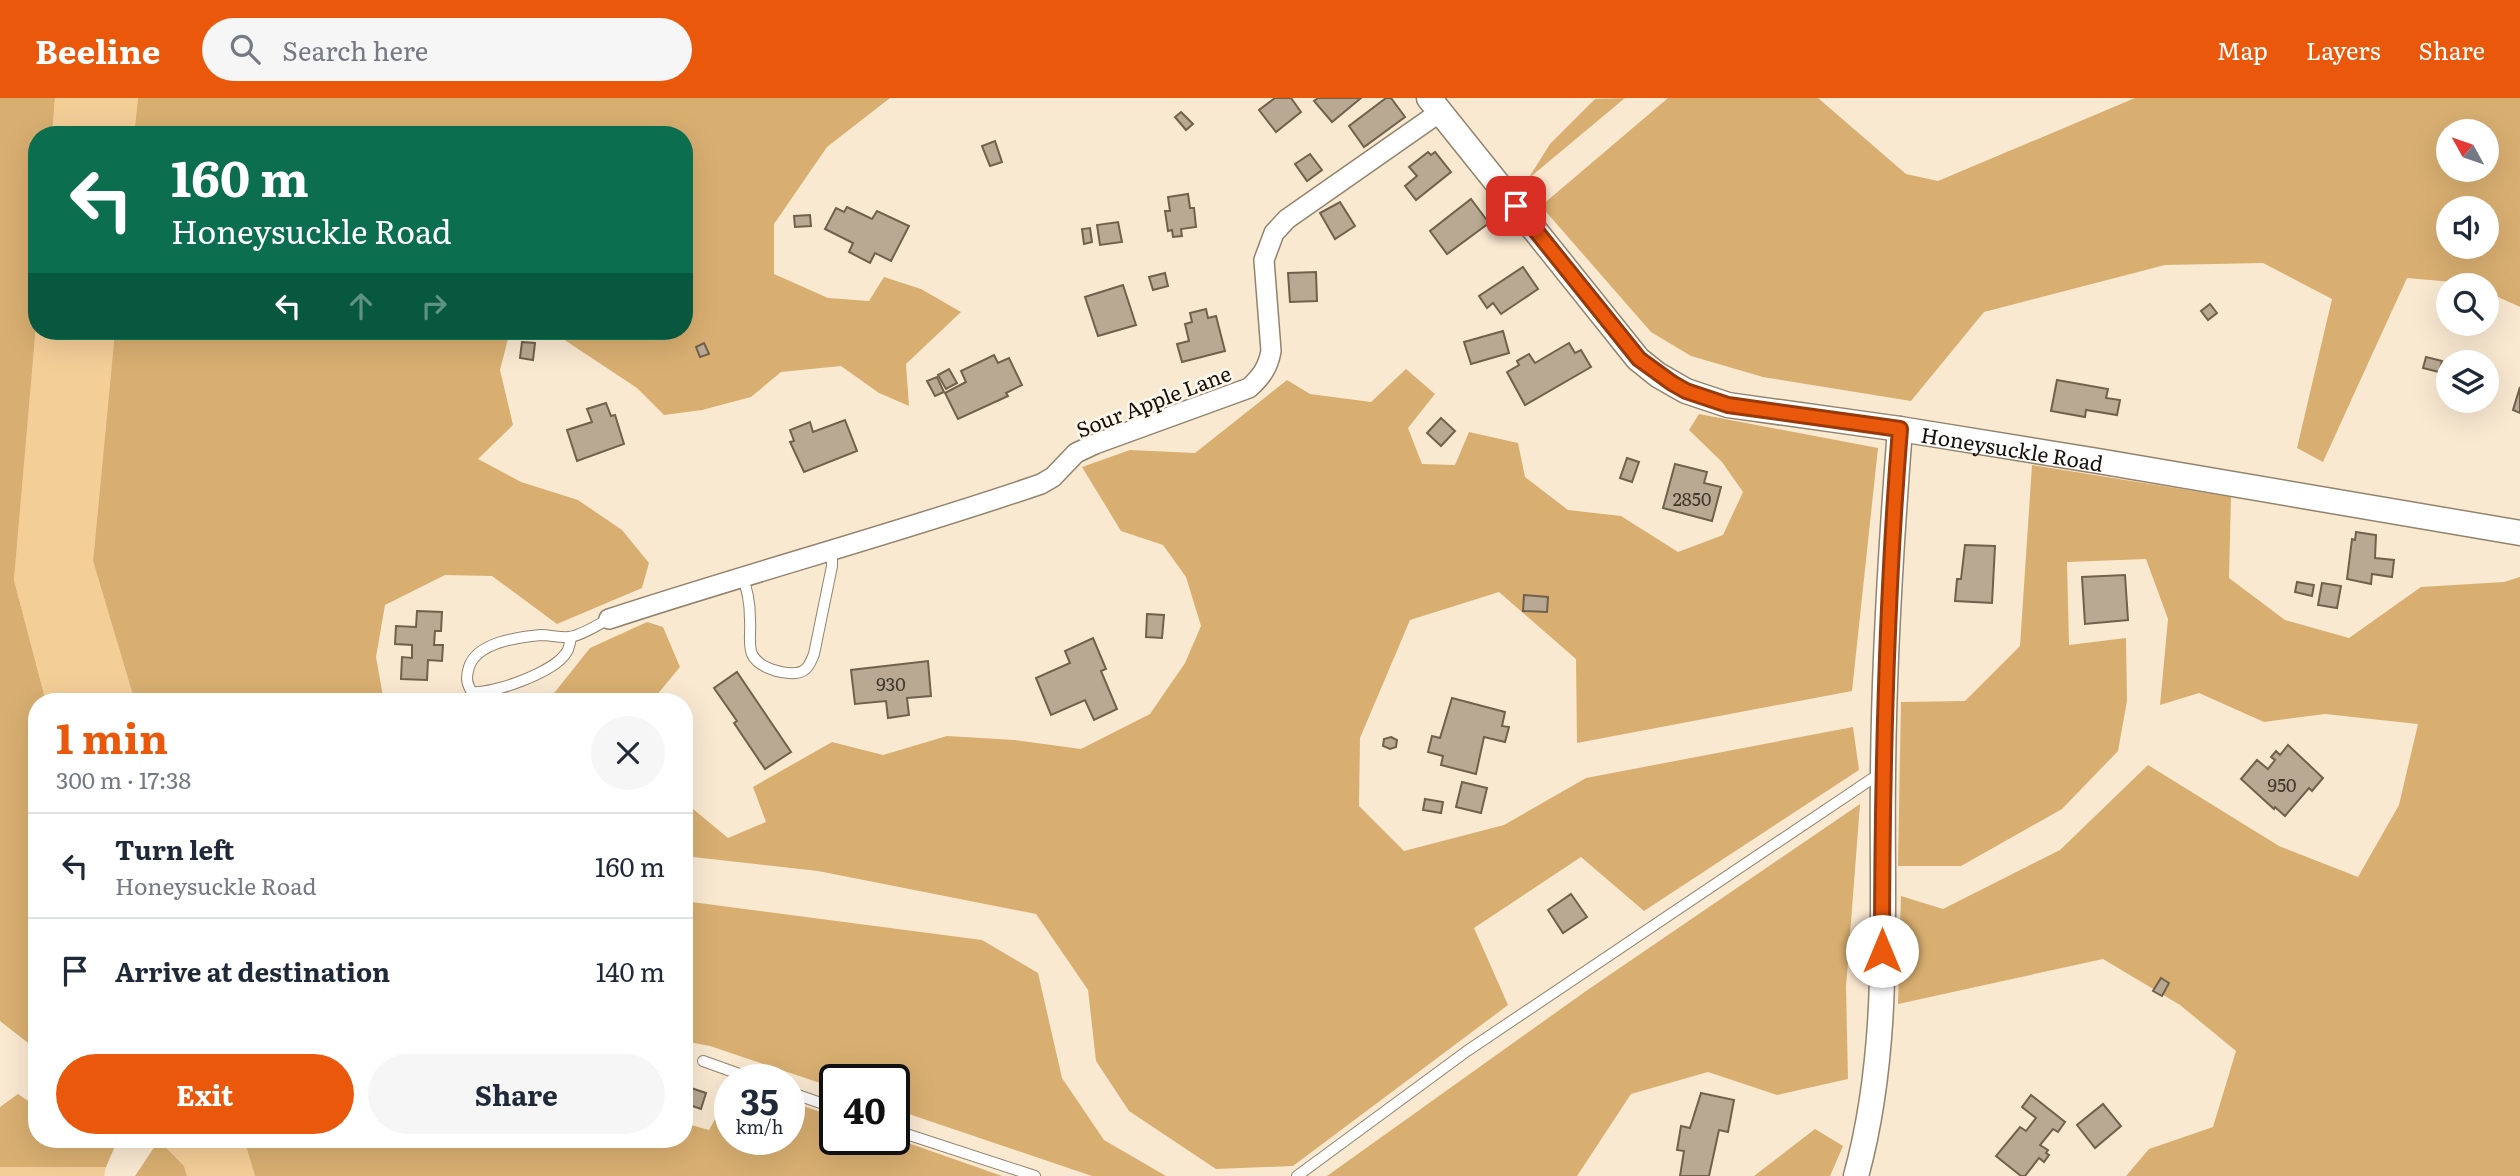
<!DOCTYPE html>
<html lang="en">
<head>
<meta charset="utf-8">
<style>
	body { margin:0; font-family:Literata,serif; background:#f6f6f7; color:#1f2937; height:100vh; display:flex; flex-direction:column; font-size:26px; white-space:nowrap }
	* { box-sizing:border-box; margin:0 }
	p { font-size:23px; color:#747a83 }
	.icon { flex:none; width:38px; height:38px; fill:none; stroke:currentColor; stroke-width:2; stroke-linecap:round; stroke-linejoin:round }
	.map { position:relative; flex:1; overflow:hidden }
	.panel { position:absolute; left:28px; top:595px; width:665px; height:455px; display:flex; flex-direction:column; background:#fff; border-radius:28px; box-shadow:0 7px 28px #0002 }
	.panel>* { flex:none }
	.guide { position:absolute; left:28px; top:28px; width:665px; height:214px; border-radius:28px; box-shadow:0 7px 28px #0002; background:#0b6e4f; color:#fff; overflow:hidden }
	.needle { width:46px; rotate:310deg }
	.tools { position:absolute; left:2436px; top:21px; display:grid; gap:14px }
	.tools a { display:grid; place-items:center; width:63px; height:63px; border-radius:50%; background:#fff; box-shadow:0 7px 28px #0002; font-size:35px }
	.speed { position:absolute; left:714px; top:966px; display:flex; gap:14px; font-size:35px; font-weight:700; text-align:center }
	.speed>* { display:grid; place-content:center; width:91px; height:91px; border-radius:50%; background:#fff; box-shadow:0 7px 28px #0002; line-height:1 }
	.speed small { font-size:18px; font-weight:400 }
	.speed .limit { border:4px solid #111; border-radius:10px; background:#fff; color:#111 }
	.pin { position:absolute; display:grid; place-items:center; width:60px; height:60px; color:#fff; margin:-30px; border-radius:14px; box-shadow:0 4px 10px #0006 }
	.me { position:absolute; width:77px; margin:-38px; rotate:0deg; stroke-linejoin:round; filter:drop-shadow(0 0 5px #0008) }
	.turn { display:flex; align-items:center; gap:24px; height:147px; padding:0 28px; font-size:32px }
	.turn .icon { width:91px; height:91px; stroke-width:2.5 }
	.turn b { display:block; font-size:49px; line-height:60px }
	.lanes { display:flex; align-items:center; height:66px; padding:0 28px; background:#0003; justify-content:center; gap:35px; direction:ltr }
	.lanes .off { opacity:.35 }
	.round { display:grid; place-items:center; flex:none; width:74px; height:74px; border-radius:37px; background:#f6f6f7 }
	.headline { display:flex; align-items:center; justify-content:space-between; height:119px; padding:0 28px }
	h1 { font-size:42px; font-weight:700; line-height:52px; color:#ea580c }
	.primary-button { display:flex; gap:14px; margin-top:auto; padding:14px 28px }
	.primary-button a { flex:1; height:80px; border-radius:42px; background:#ea580c; color:#fff; font-size:28px; font-weight:700; line-height:80px; text-align:center }
	.primary-button a+a { background:#f6f6f7; color:#1f2937 }
	ul { padding:0; list-style:none }
	li { display:flex; align-items:center; gap:21px; height:105px; padding:0 28px; border-top:2px solid #e0e1e3 }
	li div { flex:1 }
	li b { display:block; font-size:26px }
	li em { font-style:normal }
	header { display:flex; align-items:center; gap:42px; box-sizing:border-box; height:98px; padding:0 35px; background:#ea580c; color:#fff }
	header strong { font-size:33px }
	nav { display:flex; gap:38px; margin-inline-start:auto; font-size:24px }
	.search { width:490px; height:63px; background:#f6f6f7; display:flex; align-items:center; gap:18px; box-sizing:border-box; padding:0 24px; border-radius:38px; color:#747a83; font-size:26px }
	.map>svg:first-child { display:block }
</style>
</head>
<body>
<header>
<strong>Beeline</strong>
<div class="search"><svg class="icon" aria-label="search" viewBox="0 0 24 24"><circle cx="10" cy="10" r="6"/><path d="M15 15l6 6"/></svg>Search here</div>
<nav><a>Map</a><a>Layers</a><a>Share</a></nav>
</header>
<div class="map">
<svg width="2520" height="1078" viewBox="0 0 2520 1078">
	<rect width="100%" height="100%" fill="#fae9d1"/>
	<g fill="#f4ce97">
		<path d="M55,0H138L134,37H52Z"/>
		<path d="M37,217V233H115L93,463L135,604H46L14,482Z"/>
		<path d="M159,1041H244L255,1078H187L184,1068Z"/>
		<path d="M0,1069H106L104,1078H0Z"/>
	</g>
	<g fill="#d9af71" fill-rule="evenodd">
		<path d="M0,0H55L52,37H37V217L14,482L46,604H37V952L0,923Z"/>
		<path d="M138,0H890L827,49L774,126V176L828,200L869,203L884,179L921,191L961,214L906,266L909,308L879,295L841,268L781,274L751,299L702,312L664,317L637,290L551,233H684V37H134Z"/>
		<path d="M1625,0L1528,81L1550,46L1595,1Z"/>
		<path d="M1668,0H1818L1906,76L1938,83L2135,0H2520V209L2487,194V187L2407,180L2323,364L2297,350L2332,201L2263,165L2165,167L1984,214L1911,303L1763,279L1691,258L1651,234L1541,108ZM2448,33H2487V72H2448ZM2448,110H2487V149H2448Z"/>
		<path d="M115,233H510L500,272L513,327L478,361L521,384L578,402L622,432L649,465L642,490L557,526L492,478L445,477L385,507L376,559L384,604H135L93,463Z"/>
		<path d="M1406,271L1435,296L1408,330L1422,366L1455,367L1469,334L1518,345L1525,379L1568,412L1621,418L1678,454L1723,437L1743,394L1722,364L1689,332L1699,316L1878,350L1852,593L1577,645L1576,561L1499,494L1410,522L1360,640L1359,708L1404,753L1504,727L1586,680L1853,629L1859,672L1644,813L1581,759L1474,830L1508,907L1293,1068L1216,1071L1129,1013L1096,963L1088,892L1036,816L818,773L684,758V700L687,706L728,740L766,724L753,689L832,644L883,657L947,638L1015,642L1081,651L1150,616L1185,565L1201,528L1186,479L1163,447L1121,433L1082,369L1130,352L1195,355L1287,282L1310,296L1371,304Z"/>
		<path d="M2032,367L2231,399L2229,480L2285,522L2349,540L2421,489L2504,484L2520,479V1078H2126L2149,1051L2213,1029L2236,953L2180,907L2103,861L1898,906L1901,798L1943,811L2060,752L2148,667L2279,748L2358,779L2399,707L2418,626L2325,616L2264,624L2199,595L2160,607L2168,521L2146,461L2067,464L2069,547L2126,540L2127,603L2118,653L2062,711L1961,768H1898L1901,604L1965,603L2020,548Z"/>
		<path d="M647,524L663,529L680,569L651,604H534L555,594L590,550Z"/>
		<path d="M1860,706L1846,889L1848,981L1777,997L1708,974L1631,996L1577,1078H1327L1586,893Z"/>
		<path d="M684,803L982,842L1038,875L1062,980L1104,1042L1166,1078H1092L894,1011V982H835V990L710,948L684,943Z"/>
		<path d="M730,994V1041H789V1003L835,1019V1041L894,1040L1002,1078H255L244,1041H684V1025L709,1032Z"/>
		<path d="M18,996L37,1009V1041H118L106,1069H0V1009Z"/>
		<path d="M1815,1031L1843,1048L1830,1078H1754Z"/>
		<path d="M159,1042L184,1068L187,1078H135Z"/>
	</g>
	<g fill="#b9a992" stroke="#70614c" stroke-width="2">
		<path d="M1275,0H1291L1301,14L1276,34L1259,12Z"/>
		<path d="M1318,0H1361L1332,24L1314,3Z"/>
		<path d="M1386,0H1391L1405,19L1364,49L1349,28Z"/>
		<path d="M1181,14L1193,26L1186,32L1175,19Z"/>
		<path d="M995,43L1002,64L990,68L982,48Z"/>
		<path d="M1428,54L1431,57L1435,54L1451,74L1416,102L1405,88L1417,78L1409,69Z"/>
		<path d="M1310,56L1322,72L1307,83L1295,66Z"/>
		<path d="M1188,96L1190,110H1194L1196,129L1181,131L1182,138L1173,139L1172,132L1168,133L1165,113H1170L1168,99Z"/>
		<path d="M1471,101L1489,125L1447,156L1430,133Z"/>
		<path d="M1340,104L1355,128L1335,141L1320,115Z"/>
		<path d="M847,109L872,121L877,113L909,128L891,163L875,155L870,165L849,154L853,145L825,131L836,110L844,114Z"/>
		<path d="M810,117L811,128L795,129L794,118Z"/>
		<path d="M1118,124L1122,144L1100,147L1097,127Z"/>
		<path d="M1090,130L1092,144L1084,146L1082,131Z"/>
		<path d="M1523,169L1538,191L1501,216L1493,205L1487,210L1479,198Z"/>
		<path d="M1316,174L1317,203L1290,204L1288,175Z"/>
		<path d="M1165,175L1168,188L1153,192L1149,179Z"/>
		<path d="M1123,187L1136,227L1098,238L1085,199Z"/>
		<path d="M2210,206L2217,215L2208,222L2201,213Z"/>
		<path d="M1206,211L1208,220L1216,218L1225,253L1182,264L1177,246L1189,243L1185,226L1192,224L1190,215Z"/>
		<path d="M1503,233L1509,255L1471,266L1464,244Z"/>
		<path d="M522,244L535,245L533,262L520,260Z"/>
		<path d="M704,245L709,256L700,259L696,249Z"/>
		<path d="M1569,245L1575,255L1581,252L1591,269L1525,307L1507,274L1519,267L1517,263L1529,256L1535,265Z"/>
		<path d="M994,257L998,265L1009,260L1022,287L1006,295L1008,298L958,321L945,295L966,284L961,273Z"/>
		<path d="M2426,259L2442,263L2439,274L2423,270Z"/>
		<path d="M949,271L957,285L946,291L938,277Z"/>
		<path d="M937,279L944,294L935,298L927,283Z"/>
		<path d="M2057,282L2108,291L2106,300L2120,302L2117,317L2086,312L2085,319L2051,313Z"/>
		<path d="M2520,289V315L2513,312Z"/>
		<path d="M606,305L611,318L615,317L624,346L577,363L567,332L592,324L587,311Z"/>
		<path d="M1441,320L1455,333L1441,348L1427,335Z"/>
		<path d="M845,322L857,353L804,374L790,344L794,343L790,332L810,324L813,334Z"/>
		<path d="M1627,360L1639,364L1632,384L1620,380Z"/>
		<path d="M1675,366L1707,374L1704,385L1721,389L1712,423L1663,410Z"/>
		<path d="M2356,434L2376,437L2375,460L2394,462L2392,479L2372,476L2371,486L2347,481L2352,441L2355,442Z"/>
		<path d="M1965,447L1995,448L1992,505L1955,503L1957,481H1961Z"/>
		<path d="M2125,477L2128,522L2085,526L2082,479Z"/>
		<path d="M2297,484L2314,487L2312,498L2295,494Z"/>
		<path d="M2322,485L2341,488L2337,510L2318,507Z"/>
		<path d="M1524,497L1548,499L1547,514L1523,513Z"/>
		<path d="M417,513L442,514L441,533H435L434,547H443L442,563L428,562L427,582L401,581L402,559L412,560V547L395,546L396,528L416,529Z"/>
		<path d="M1147,516L1164,517L1162,540L1146,539Z"/>
		<path d="M1093,540L1106,571L1101,573L1117,611L1094,622L1085,602L1051,617L1036,580L1070,565L1065,553Z"/>
		<path d="M928,563L931,598L907,600L909,617L888,620L886,603L855,606L851,572Z"/>
		<path d="M737,574L791,654L765,671L734,625L737,623L714,590Z"/>
		<path d="M1452,600L1505,614L1502,628L1509,629L1505,644L1484,639L1476,676L1441,667L1443,658L1428,654L1432,638L1440,640Z"/>
		<path d="M1391,639L1397,642L1396,649L1390,651L1383,648L1384,641Z"/>
		<path d="M2288,647L2323,680L2312,693L2309,690L2285,718L2275,709L2274,711L2241,681L2257,662L2268,671L2275,662L2271,659L2276,653L2280,657Z"/>
		<path d="M1462,684L1487,690L1481,715L1456,709Z"/>
		<path d="M1425,701L1443,704L1441,715L1423,712Z"/>
		<path d="M1571,796L1587,819L1563,835L1548,812Z"/>
		<path d="M2161,880L2169,885L2162,898L2153,893Z"/>
		<path d="M688,989L706,995L701,1011L684,1005Z"/>
		<path d="M1701,995L1734,1002L1728,1034L1719,1032L1709,1078H1680L1684,1053L1677,1052L1681,1028L1690,1030Z"/>
		<path d="M2031,997L2065,1024L2058,1034L2053,1031L2040,1047L2048,1052L2046,1055L2049,1057L2044,1064L2039,1060L2025,1078H2021L1996,1058L2020,1029L2026,1033L2036,1020L2022,1009Z"/>
		<path d="M2103,1006L2121,1028L2095,1050L2077,1027Z"/>
	</g>
	<g fill="none" stroke-linecap="round" stroke-linejoin="round">
		<g stroke="#92836d" stroke-width="12">
			<g id="service">
				<path d="M742,479C748,492 750,508 750,522C751,533 748,547 752,556C758,570 782,576 796,575C807,574 810,566 814,556L832,468V453"/>
				<path d="M571,540C570,544 569,552 566,555C554,574 494,596 472,594C466,585 466,579 469,569C477,544 519,539 541,537C550,537 560,540 569,539C581,538 597,527 609,521"/>
				<path d="M703,963L756,982"/>
				<path d="M789,994L835,1010"/>
				<path d="M894,1032L1035,1078"/>
				<path d="M1297,1078L1467,953L1879,676"/>
			</g>
		</g>
		<g stroke="#92836d" stroke-width="22">
			<path id="minor" d="M609,521C752,474 898,435 1041,386L1053,379L1076,355L1095,346L1249,290C1261,279 1268,270 1271,253L1264,162L1274,135L1287,121L1440,14"/>
		</g>
		<g stroke="#92836d" stroke-width="27">
			<g id="tertiary">
				<path id="s1" d="M1429,0L1638,261L1658,277L1686,293L1728,307L1900,331L2098,363L2520,435"/>
				<path d="M1856,1078C1892,947 1881,810 1883,676C1884,561 1891,446 1900,331"/>
			</g>
		</g>
		<use href="#service" stroke="#fff" stroke-width="10"/>
		<use href="#minor" stroke="#fff" stroke-width="19"/>
		<use href="#tertiary" stroke="#fff" stroke-width="24"/>
	</g>
	<g fill="none" stroke-linecap="round" stroke-linejoin="round">
		<g stroke="#983908" stroke-width="18">
			<path id="route" d="M1516,108L1639,261L1672,285L1686,293L1728,307L1900,331C1886,505 1882,679 1882,853"/>
		</g>
		<use href="#route" stroke="#ea580c" stroke-width="12"/>
	</g>
	<g text-anchor="middle" dominant-baseline="central" stroke-width="5" stroke-linejoin="round" paint-order="stroke">
		<g font-size="18" fill="#40372b">
			<text x="1692" y="400">2850</text>
			<text x="891" y="585">930</text>
			<text x="2282" y="686">950</text>
		</g>
		<g font-size="21" fill="#171109" stroke="#fff8ee">
			<text transform="translate(1153 302) rotate(-21)">Sour Apple Lane</text>
			<text stroke="none"><textPath href="#s1" startOffset="724">Honeysuckle Road</textPath></text>
		</g>
	</g>
</svg>
<div class="tools">
<a><svg class="needle" viewBox="-14 -14 28 28"><path d="M0-13l5 13h-10z" fill="#e53935"/><path d="M0 13l5-13h-10z" fill="#747a83"/></svg></a>
<a><svg class="icon" aria-label="sound" viewBox="0 0 24 24"><path d="M4 9h4l5-4v14l-5-4H4zM17 9q2 3 0 6"/></svg></a>
<a><svg class="icon" aria-label="search" viewBox="0 0 24 24"><circle cx="10" cy="10" r="6"/><path d="M15 15l6 6"/></svg></a>
<a><svg class="icon" aria-label="layers" viewBox="0 0 24 24"><path d="M12 4l9 5-9 5-9-5zM3 14l9 5 9-5"/></svg></a>
</div>
<div class="speed"><div>35<small>km/h</small></div><div class="limit">40</div></div>
<div class="pin" style="left:1516px;top:108px;background:#d93025"><svg class="icon" aria-label="arrive" viewBox="0 0 24 24"><path d="M6 21V4h12l-3 4 3 4H6"/></svg></div>
<svg class="me" style="left:1882px;top:853px" viewBox="-20 -20 40 40"><circle r="19" fill="#fff"/><path d="M0-13L10 11 0 6-10 11z" fill="#ea580c"/></svg>
<div class="guide">
<div class="turn"><svg class="icon" aria-label="left" viewBox="0 0 24 24"><path d="M17 20v-9H6M10 6l-5 5 5 5"/></svg><div><b>160 m</b>Honeysuckle Road</div></div>
<div class="lanes"><svg class="icon" aria-label="left" viewBox="0 0 24 24"><path d="M17 20v-9H6M10 6l-5 5 5 5"/></svg><svg class="icon off" aria-label="ahead" viewBox="0 0 24 24"><path d="M12 20V5M6 11l6-6 6 6"/></svg><svg class="icon off" aria-label="right" viewBox="0 0 24 24"><path d="M7 20v-9h11M14 6l5 5-5 5"/></svg></div>
</div>
<section class="panel">
<div class="headline"><div><h1>1 min</h1><p>300 m · 17:38</p></div><a class="round"><svg class="icon" aria-label="close" viewBox="0 0 24 24"><path d="M6 6l12 12M18 6L6 18"/></svg></a></div>
<ul>
<li><svg class="icon" aria-label="left" viewBox="0 0 24 24"><path d="M17 20v-9H6M10 6l-5 5 5 5"/></svg><div><b>Turn left</b><p>Honeysuckle Road</p></div><em>160 m</em></li>
<li><svg class="icon" aria-label="arrive" viewBox="0 0 24 24"><path d="M6 21V4h12l-3 4 3 4H6"/></svg><div><b>Arrive at destination</b></div><em>140 m</em></li>
</ul>
<div class="primary-button"><a>Exit</a><a>Share</a></div>
</section>
</div>
</body>
</html>
